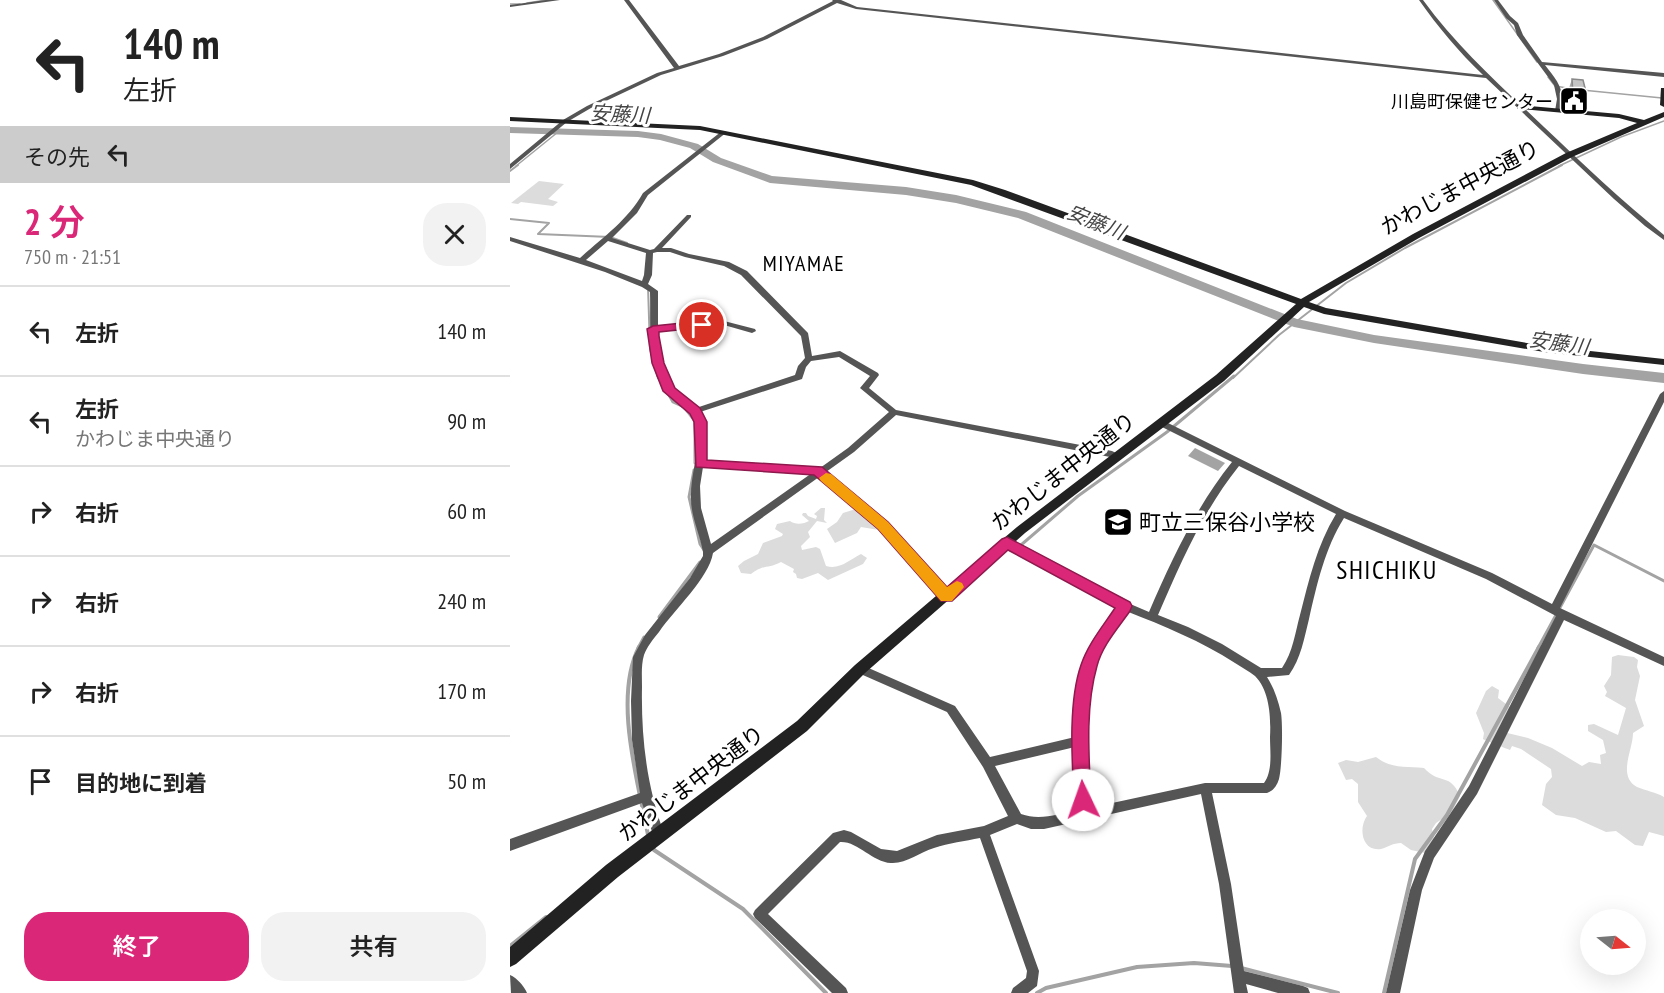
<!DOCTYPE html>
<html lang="ja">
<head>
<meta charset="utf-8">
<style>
	body { margin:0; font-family:"PT Sans Narrow","Noto Sans JP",sans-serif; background:#f2f2f2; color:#222; height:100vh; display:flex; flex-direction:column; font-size:22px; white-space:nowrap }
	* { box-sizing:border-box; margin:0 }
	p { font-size:20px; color:#767676 }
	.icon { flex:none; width:33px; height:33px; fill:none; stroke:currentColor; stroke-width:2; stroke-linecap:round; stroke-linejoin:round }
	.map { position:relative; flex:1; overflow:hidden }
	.panel { display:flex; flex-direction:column; background:#fff; width:510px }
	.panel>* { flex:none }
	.banner { background:#fff; color:#222; overflow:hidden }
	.needle { width:39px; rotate:107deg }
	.tools { position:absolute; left:1070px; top:909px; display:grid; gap:12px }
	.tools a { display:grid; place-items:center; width:66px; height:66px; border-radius:50%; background:#fff; box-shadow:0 6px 24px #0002; font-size:30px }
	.pin { position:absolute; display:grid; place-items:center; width:51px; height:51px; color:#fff; margin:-26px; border:3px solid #fff; border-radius:50%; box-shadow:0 2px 6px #0007 }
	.me { position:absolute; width:66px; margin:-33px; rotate:357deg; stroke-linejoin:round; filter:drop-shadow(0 0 4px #0008) }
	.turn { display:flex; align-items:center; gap:21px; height:126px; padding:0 24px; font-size:27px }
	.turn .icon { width:78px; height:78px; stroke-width:2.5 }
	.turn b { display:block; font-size:42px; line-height:51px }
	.then { display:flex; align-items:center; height:57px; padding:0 24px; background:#0003; gap:12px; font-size:22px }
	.round { display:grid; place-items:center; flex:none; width:63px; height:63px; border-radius:24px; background:#f2f2f2 }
	.overview { display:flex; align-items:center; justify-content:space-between; height:102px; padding:0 24px }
	h1 { font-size:36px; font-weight:600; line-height:45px; color:#db2777 }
	.cta { display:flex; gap:12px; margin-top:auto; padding:12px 24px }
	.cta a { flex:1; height:69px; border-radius:24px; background:#db2777; color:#fff; font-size:24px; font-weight:600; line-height:69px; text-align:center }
	.cta a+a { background:#f2f2f2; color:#222 }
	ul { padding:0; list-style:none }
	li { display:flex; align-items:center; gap:18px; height:90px; padding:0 24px; border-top:2px solid #e0e0e0 }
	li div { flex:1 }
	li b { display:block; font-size:22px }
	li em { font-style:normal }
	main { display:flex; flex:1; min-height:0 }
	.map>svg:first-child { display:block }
</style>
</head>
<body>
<main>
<section class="panel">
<div class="banner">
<div class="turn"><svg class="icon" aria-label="left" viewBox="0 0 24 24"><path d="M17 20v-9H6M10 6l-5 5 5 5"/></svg><div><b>140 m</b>左折</div></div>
<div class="then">その先<svg class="icon" aria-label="left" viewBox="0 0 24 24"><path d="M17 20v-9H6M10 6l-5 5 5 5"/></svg></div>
</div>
<div class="overview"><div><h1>2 分</h1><p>750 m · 21:51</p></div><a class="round"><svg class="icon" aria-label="close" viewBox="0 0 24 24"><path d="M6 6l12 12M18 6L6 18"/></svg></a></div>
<ul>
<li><svg class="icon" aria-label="left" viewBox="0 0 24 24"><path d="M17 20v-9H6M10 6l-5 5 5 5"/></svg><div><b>左折</b></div><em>140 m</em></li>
<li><svg class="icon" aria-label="left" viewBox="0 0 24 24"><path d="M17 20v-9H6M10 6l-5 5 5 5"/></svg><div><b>左折</b><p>かわじま中央通り</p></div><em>90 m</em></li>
<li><svg class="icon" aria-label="right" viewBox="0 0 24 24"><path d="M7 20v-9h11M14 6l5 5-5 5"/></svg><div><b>右折</b></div><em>60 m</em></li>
<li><svg class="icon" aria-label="right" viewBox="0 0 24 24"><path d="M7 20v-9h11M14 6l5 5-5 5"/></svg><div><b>右折</b></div><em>240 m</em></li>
<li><svg class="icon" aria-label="right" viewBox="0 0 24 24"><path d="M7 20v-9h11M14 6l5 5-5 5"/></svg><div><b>右折</b></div><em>170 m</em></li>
<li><svg class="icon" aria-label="arrive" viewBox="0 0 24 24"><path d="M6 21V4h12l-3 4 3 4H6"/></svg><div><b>目的地に到着</b></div><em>50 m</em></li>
</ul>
<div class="cta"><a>終了</a><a>共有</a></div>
</section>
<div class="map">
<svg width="1154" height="993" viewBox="0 0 1154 993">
	<rect width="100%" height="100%" fill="#fff"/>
	<g fill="#dcdcdc">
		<path d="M29,181L54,184L38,199L48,202L43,206L11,202L8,204L1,203Z"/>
		<path d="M311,508H315L314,520L317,523L307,521L298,532L300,537L291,546L292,550L306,547L310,549L316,566C330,570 339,560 351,554L357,558L353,564L318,580L308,573L292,579L287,578L286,574L283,572L284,569L271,562C258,569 254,564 241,574L231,573L228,566L234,561L248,554L253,543L272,536L273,534L265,529L267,524L280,521C285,525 294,524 299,521L292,515L293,513H296L298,516L306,519L307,516L304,514Z"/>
		<path d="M349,508L367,515L373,522L369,530L351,527L347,533L325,543L317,529L327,522L333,513Z"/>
		<path d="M1108,655L1124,657L1128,660L1127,667L1130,676L1125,700L1134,726L1123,733C1123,750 1107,776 1127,787C1136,791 1146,792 1154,797V836L1139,832L1133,846L1125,845L1106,831L1096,832L1065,818L1046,815L1032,805L1036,784L1042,777L1041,769L1011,749L1002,746L1000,750C998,749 976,741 973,739L974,733L966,713L976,691L982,686L989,690L988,698L1000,707L996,720L990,725L989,731L1018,738L1042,748L1072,766L1079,762L1091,764L1090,755L1096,753L1093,740L1078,731V725L1084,724L1108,735L1116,708L1095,696L1097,692L1094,686L1101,675L1102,657Z"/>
		<path d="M866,757C881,769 896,766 914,768C929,785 940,772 950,796L942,812L926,823L922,829L924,838L915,853L901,850L891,843C883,843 878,847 871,849C852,852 848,828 857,816L848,802V784L842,779L836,780L828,763L836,760L848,762Z"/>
	</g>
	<path fill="#a3a3a3" d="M685,448L715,463L708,471L678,456Z"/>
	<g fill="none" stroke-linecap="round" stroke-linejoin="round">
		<g stroke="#a3a3a3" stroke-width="1.5">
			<path d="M983,0L1027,62"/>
			<path d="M17,3L36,0"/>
			<path d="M0,4H10"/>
			<path d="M1038,77L1045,86L1063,89"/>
			<path d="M1072,90L1152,98"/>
			<path d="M6,166L48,132"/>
			<path d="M1049,166L1111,137L1154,121"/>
		</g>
		<g stroke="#a3a3a3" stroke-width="2">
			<path d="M0,171L8,165"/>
			<path d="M0,219L39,223L28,234L100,237L117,243"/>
			<path d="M138,286L140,349L148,378"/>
			<path d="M723,378L769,335L836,283L895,248L1052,165"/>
		</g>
		<g stroke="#a3a3a3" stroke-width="3">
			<path d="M148,376L163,402L174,407L185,421V463"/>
			<path d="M184,470L179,497L190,544L194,550"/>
			<path d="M511,545L568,496L657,432L724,376"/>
			<path d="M149,617L190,562"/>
			<path d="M128,648L134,637"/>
			<path d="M1028,648L1084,545L1154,581"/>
		</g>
		<g stroke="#a3a3a3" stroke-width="4">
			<path d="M129,647C103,698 128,781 138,835"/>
			<path d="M143,846L144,850L233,909L316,993"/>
			<path d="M0,946L36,917"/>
			<path d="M731,968L828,993"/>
			<path d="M527,993L536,988L627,967L684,963L722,966"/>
			<path d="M874,993L905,859L937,815L1029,647"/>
		</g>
		<path fill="#a3a3a3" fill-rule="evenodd" d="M0,127L128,131L151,134L188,144L211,158L262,176L396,187L446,195L516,212L787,319L864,335L1073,364L1154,373V383L1073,374L864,343L784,327L508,218L446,203L396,195L260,183L203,162L180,148L150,140L128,137L0,133Z"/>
		<g fill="#555" fill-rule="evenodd">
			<path d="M36,0H50L0,7V5Z"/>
			<path d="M114,0H119L169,66L209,54L253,37L323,1L322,0H331L347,7L973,75C949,52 928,27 909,0H913C948,48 991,86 1034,127C1073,164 1112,201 1154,235V240L1135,226L1104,199L976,78L346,9L327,3L257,39L213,56L151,75L81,108L57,122L0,169V164L53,120L77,106L147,73L164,68Z"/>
			<path d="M984,0H988L1000,16L1008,23L1013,35L1032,62L1154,73V77L1035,65C1047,81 1056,89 1050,110L1045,111L1047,99L1044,85L1007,35L1004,25L996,18Z"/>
			<path d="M212,131L217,132L138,195L127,213L102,238L140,250L144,249L177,215H181V217L152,248H161L179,254L219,262L237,271L298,333L302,356L330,351L368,373L369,375L359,388L386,410L602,451L610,455L611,457L607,460L600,457L386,415L344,452L316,472L376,524L439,594L441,597L439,600L436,601L433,600L370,528L309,477L203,553C199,578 164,610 149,632C143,639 137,647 134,655C131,665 132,677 132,687C131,739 137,788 155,836L153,840L149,842L145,840L132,803L0,851V839L130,793L122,740L121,701L123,657L135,635L180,578L193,556V552C190,534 181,517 181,499C180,473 192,447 186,422C182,408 166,404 158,393C136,363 141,326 140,292L132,287L95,272L0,241V237L70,258C93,237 117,221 133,193ZM98,241L136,253L134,275L132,281L76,260ZM147,252H160L175,257L214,266L231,275L291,336L295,358L288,366L285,375L186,408C180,403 173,399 167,393C151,378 149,352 148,331L214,325L242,333L246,331L245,329L214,321L148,326V291L138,284L142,275L143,253ZM329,357L360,376L350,388L379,412L338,448L310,468L194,461C196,445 199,427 190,412L292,379L296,367L301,361ZM193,467L302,473L201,544L191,508L190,486Z"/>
			<path d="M1154,391V402L1050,608L1154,657V666L1054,620L967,794L924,858L912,890L890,993H876L900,890L915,851L959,786L1046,616L976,579L834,518C815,548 807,584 799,619C794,639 791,658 779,675L757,677C764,688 768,700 771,713C773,725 772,767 769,779C767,786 763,791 757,793H702L721,884L734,971L793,986L798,988L800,993H768L736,984L738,993H724L709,884L691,794L534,829H521L507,824L480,835L529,971L527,986L518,993H501L503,988L516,978L517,971L470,838C455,841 439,843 424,848C410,852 396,864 381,863C362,862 348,841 330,842L258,914L336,988L338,993H322L245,918L243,914L245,910L323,833L334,830L341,832L371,849L387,851L427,835L474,826L498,816L473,767L437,712L346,672L345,669L346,666L350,665L354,666L445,706L480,757L565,737C565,711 566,684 576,659C584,640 596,624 608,607L494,546L492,543L494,540H500L618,603L639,612C662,559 686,507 722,462L648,425L647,423L648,421H654L835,511L982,573L1042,604L1150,394ZM729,466L826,514C807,545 799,580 790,615C785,633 783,652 772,668H751L712,644L678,627L648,615C671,562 693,511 729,466ZM616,611C654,626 691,641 725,663C731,667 739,671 745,676C760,691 761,718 760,737C760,751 763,771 754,783H695L579,808C576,759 569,705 587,659C593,642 606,627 616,611ZM565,747L568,810C548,814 530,821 511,814L485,766Z"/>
			<path d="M0,975C7,978 14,986 17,993H1Z"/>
		</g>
		<g fill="#222" fill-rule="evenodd">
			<path d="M1151,88H1154V107L1150,105Z"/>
			<path d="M1007,105L1109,114L1134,120L1154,112V117L1062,157L909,238L799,302L816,308L1034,346L1154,359V365L1034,352L814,314L794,307L714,381L515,533L355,673L297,731L108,877L6,964L0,967V947L96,865L287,721L345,665L507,527L706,375L786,304L461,185L190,130L0,121V117L190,126L463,180L495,190L791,299L903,234L1056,153L1127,123L1109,118L1010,109H1007Z"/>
		</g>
	</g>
	<path fill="#a9a9a9" d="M1062,79L1077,96L1073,109L1059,107L1058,91Z"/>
	<path fill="#c4c4c4" stroke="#898989" stroke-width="1.5" d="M1062,79L1073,80L1077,96L1063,95Z"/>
	<path fill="#db2777" stroke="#8e194d" stroke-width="1.5" d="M192,321L196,322V327L149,332V336L154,363L165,388L190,408L197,422V460L312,467L378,522L437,587L492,539L497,537L620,602L622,606L620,611C608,628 592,646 587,666C575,708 579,757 581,800L579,806L573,808L567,806L564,800C562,760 558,702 571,665C578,644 593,626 605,608L498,550L442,601H431L368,529L304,475L186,467L184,422L180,414L153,391L142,363L137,329L143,326Z"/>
	<path fill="#f59e0b" d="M316,473L321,474L378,522L437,587L447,581L452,583L454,587L442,601H431L368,529L311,481L309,478Z"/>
	<defs>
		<g id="civic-square" transform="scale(1.5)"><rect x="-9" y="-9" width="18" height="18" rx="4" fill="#000" stroke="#fff"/><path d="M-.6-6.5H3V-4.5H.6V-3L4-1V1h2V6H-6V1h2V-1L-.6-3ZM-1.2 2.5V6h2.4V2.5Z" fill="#fff"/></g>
		<g id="school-square" transform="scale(1.5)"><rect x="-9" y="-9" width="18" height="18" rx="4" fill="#000" stroke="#fff"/><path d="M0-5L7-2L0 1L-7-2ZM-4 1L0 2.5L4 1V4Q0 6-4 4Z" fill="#fff"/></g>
	</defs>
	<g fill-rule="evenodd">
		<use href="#civic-square" x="1064" y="101"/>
		<use href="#school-square" x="608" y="522"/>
	</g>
	<g text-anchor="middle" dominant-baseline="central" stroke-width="6" stroke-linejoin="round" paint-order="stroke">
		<g font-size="18" fill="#000" stroke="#fff" text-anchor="end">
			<text x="1043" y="101">川島町保健センター</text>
		</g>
		<g font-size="20" font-style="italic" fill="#444" stroke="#fff">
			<text transform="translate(110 114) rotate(3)">安藤川</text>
			<text transform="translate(586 222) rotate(22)">安藤川</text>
			<text transform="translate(1049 343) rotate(8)">安藤川</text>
		</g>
		<g font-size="22" fill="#000" stroke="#fff">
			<text transform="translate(950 187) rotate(-28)">かわじま中央通り</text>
			<text transform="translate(553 471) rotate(-38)">かわじま中央通り</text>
			<text transform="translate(181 783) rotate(-37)">かわじま中央通り</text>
		</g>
		<g font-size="22" letter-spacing="1.5" fill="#000" stroke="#fff">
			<text x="294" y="263">MIYAMAE</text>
		</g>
		<g font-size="22" fill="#000" stroke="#fff" text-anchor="start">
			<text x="629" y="522">町立三保谷小学校</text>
		</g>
		<g font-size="26" letter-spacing="1.5" fill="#000" stroke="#fff">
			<text x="877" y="569">SHICHIKU</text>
		</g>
	</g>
</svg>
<div class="tools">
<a><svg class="needle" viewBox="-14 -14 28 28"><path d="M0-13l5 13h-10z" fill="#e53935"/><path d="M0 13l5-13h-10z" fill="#767676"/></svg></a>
</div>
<div class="pin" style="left:192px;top:325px;background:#d93025"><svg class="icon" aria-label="arrive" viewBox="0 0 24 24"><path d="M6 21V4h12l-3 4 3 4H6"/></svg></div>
<svg class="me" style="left:573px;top:800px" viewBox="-20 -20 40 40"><circle r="19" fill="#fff"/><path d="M0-13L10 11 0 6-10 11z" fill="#db2777"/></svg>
</div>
</main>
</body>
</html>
